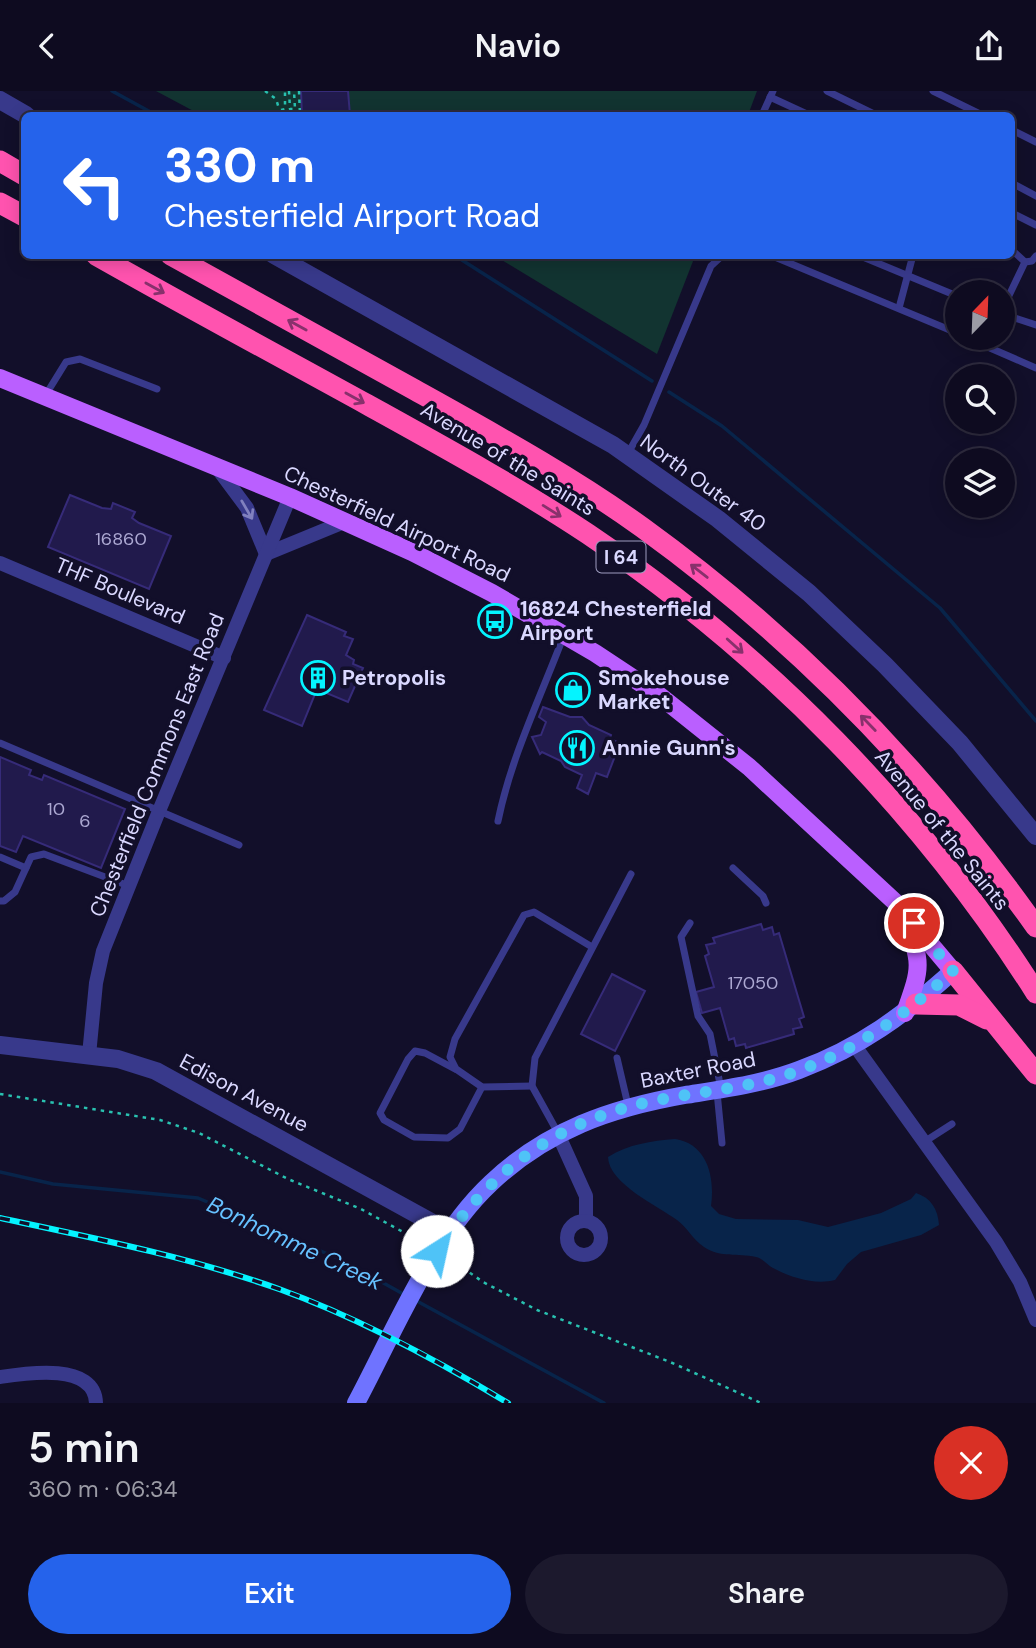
<!DOCTYPE html>
<html lang="en">
<head>
<meta charset="utf-8">
<style>
	body { margin:0; font-family:"DM Sans",sans-serif; background:#1c192d; color:#f1f3f6; height:100vh; display:flex; flex-direction:column; font-size:26px; white-space:nowrap }
	* { box-sizing:border-box; margin:0 }
	p { font-size:23px; color:#9b9ba5 }
	.icon { flex:none; width:38px; height:38px; fill:none; stroke:currentColor; stroke-width:2; stroke-linecap:round; stroke-linejoin:round }
	.map { position:relative; height:1312px; overflow:hidden }
	.drawer { display:flex; flex-direction:column; background:#0e0b20; flex:1 }
	.drawer>* { flex:none }
	.guide { position:absolute; left:21px; top:21px; width:994px; height:147px; border-radius:10px; box-shadow:0 4px 18px #0003,0 0 0 2px #2e2b3e; background:#2563eb; color:#fff; overflow:hidden }
	.needle { width:46px; rotate:23deg }
	.tools { position:absolute; left:945px; top:189px; display:grid; gap:14px }
	.tools a { display:grid; place-items:center; width:70px; height:70px; border-radius:50%; background:#0e0b20; box-shadow:0 4px 18px #0003,0 0 0 2px #2e2b3e; font-size:35px }
	.pin { position:absolute; display:grid; place-items:center; width:60px; height:60px; color:#fff; margin:-30px; border:4px solid #fff; border-radius:50%; box-shadow:0 2px 7px #0007 }
	.me { position:absolute; width:77px; margin:-38px; rotate:35deg; stroke-linejoin:round; filter:drop-shadow(0 0 5px #0008) }
	.turn { display:flex; align-items:center; gap:24px; height:147px; padding:0 28px; font-size:32px }
	.turn .icon { width:91px; height:91px; stroke-width:2.5 }
	.turn b { display:block; font-size:49px; line-height:60px }
	.round { display:grid; place-items:center; flex:none; width:74px; height:74px; border-radius:37px; background:#1c192d }
	.head { display:flex; align-items:center; justify-content:space-between; height:119px; padding:0 28px }
	h1 { font-size:42px; font-weight:600; line-height:52px }
	.action { display:flex; gap:14px; margin-top:auto; padding:14px 28px }
	.action a { flex:1; height:80px; border-radius:42px; background:#2563eb; color:#fff; font-size:28px; font-weight:600; line-height:80px; text-align:center }
	.action a+a { background:#1c192d; color:#f1f3f6 }
	header { display:flex; justify-content:space-between; align-items:center; height:91px; padding:0 28px; background:#0e0b20; font-size:32px; font-weight:600 }
	.map>svg:first-child { display:block }
</style>
</head>
<body>
<header><svg class="icon" aria-label="back" viewBox="0 0 24 24"><path d="M15 5l-7 7 7 7"/></svg>Navio<svg class="icon" aria-label="share" viewBox="0 0 24 24"><path d="M12 15V3M7 8l5-5 5 5M5 13v7h14v-7"/></svg></header>
<div class="map">
<svg width="1036" height="1312" viewBox="0 0 1036 1312">
	<rect width="100%" height="100%" fill="#120f2a"/>
	<g fill="#123431">
		<path d="M156,0H757L748,24H201Z"/>
		<path d="M495,165H695L657,263Z"/>
	</g>
	<path fill="#08244a" d="M675,1048C708,1053 715,1087 711,1115L719,1123L736,1128L798,1129L828,1136L881,1122L911,1108L916,1102C931,1107 938,1118 939,1134L921,1144L861,1161L847,1173L835,1189C815,1194 792,1187 773,1177C767,1174 762,1167 756,1166C737,1162 721,1167 704,1156C693,1149 687,1136 677,1129C658,1115 609,1093 608,1066C629,1053 651,1050 675,1048Z"/>
	<g fill="none" stroke-linecap="round" stroke-linejoin="round">
		<g stroke="#08244a" stroke-width="3.5">
			<path d="M112,0L156,24"/>
			<path d="M454,164L652,290"/>
			<path d="M669,301L722,335L940,517L1036,630"/>
			<path d="M0,1081L53,1093L198,1107L344,1170L405,1204"/>
			<path d="M415,1209L604,1312"/>
		</g>
	</g>
	<g fill="#211a4c" stroke="#362b79" stroke-width="2">
		<path d="M301,0H348L350,24H302Z"/>
		<path d="M70,404L102,417L111,418L113,412L135,421L132,427L139,432L171,445L149,498L48,456Z"/>
		<path d="M307,524L346,541L344,545L353,548L346,564L354,569L353,573L363,577L348,611L317,598L302,635L264,619Z"/>
		<path d="M543,616L570,626H582L589,634L611,644L610,648L620,652L607,686L596,682L588,703L577,697L582,684L565,676L561,670L542,661L540,663L532,646L541,644L546,631L539,626Z"/>
		<path d="M0,666L31,679L29,684L42,689L44,684L125,718L101,777L23,745L16,761L0,755Z"/>
		<path d="M761,833L763,839L772,836L774,844L779,842L804,926L799,928L802,936L793,938L794,943L746,957L745,953L736,955L734,947L729,949L720,917L702,922L696,901L714,896L705,865L709,863L706,854L715,852L713,847Z"/>
		<path d="M612,883L645,900L615,960L581,943Z"/>
	</g>
	<g fill="none" stroke-linecap="round" stroke-linejoin="round">
		<g stroke="#29c1b0" stroke-width="2.5" stroke-dasharray="3.5 5" stroke-linecap="butt">
			<path d="M265,0L276,8L281,24"/>
			<path d="M289,0L290,18H295L294,0"/>
			<path d="M299,0L300,24"/>
			<path d="M281,19L285,18V0"/>
			<path d="M273,23L301,24"/>
			<path d="M0,1003L160,1029L199,1042L288,1088L361,1118L425,1153"/>
			<path d="M449,1167L483,1191L537,1219L670,1271L761,1312"/>
		</g>
		<g stroke="#38398b" stroke-width="7">
			<path d="M827,0L876,24"/>
			<path d="M933,0L982,24"/>
			<path d="M770,6L809,24"/>
			<path d="M762,24L773,0"/>
			<path d="M1012,39L1036,51"/>
			<path d="M1012,92L1036,105"/>
			<path d="M1012,122L1036,134"/>
			<path d="M770,164L957,242"/>
			<path d="M858,164L957,205"/>
			<path d="M1025,171L1032,170L1036,165"/>
			<path d="M899,217L913,164"/>
			<path d="M1003,217L1025,171L1012,159"/>
			<path d="M1003,223L1036,234"/>
			<path d="M967,247L1036,277"/>
			<path d="M45,305L66,271L80,268L157,298"/>
			<path d="M627,364L644,334L711,175L723,164"/>
			<path d="M0,652L239,754"/>
			<path d="M498,730C511,666 541,605 564,544"/>
			<path d="M0,766L26,777"/>
			<path d="M733,777L763,805L766,812"/>
			<path d="M0,810H4L15,801L31,766L44,763L129,795"/>
			<path d="M690,832L681,846L698,925L710,943L721,998"/>
			<path d="M617,967L628,1014"/>
			<path d="M455,978L425,962L415,960L408,968L380,1022L384,1029L414,1046L448,1047L460,1038L482,996"/>
			<path d="M532,995L482,996L456,978L450,966L455,948L524,824L534,821L592,856"/>
			<path d="M717,1001L722,1052"/>
			<path d="M558,1042L532,995L535,967L631,783"/>
			<path d="M924,1051L952,1033"/>
		</g>
		<g stroke="#38398b" stroke-width="14">
			<path d="M218,378L247,417L266,463"/>
			<path d="M266,463L344,431"/>
			<path d="M0,472L224,567"/>
			<path d="M855,955L996,1151L1020,1191L1036,1229"/>
			<path d="M89,964L96,892L103,860L159,720L290,406"/>
			<path d="M558,1043L586,1105V1130"/>
			<circle cx="584" cy="1147" r="17"/>
			<path d="M0,1286C26,1282 95,1271 96,1312"/>
		</g>
		<g stroke="#38398b" stroke-width="18">
			<path d="M0,9L26,24"/>
			<path d="M274,164L613,354L718,428L809,502L885,574L960,652L1036,745"/>
			<path d="M0,954L118,968L156,980L449,1141"/>
		</g>
		<path stroke="#6f73ff" stroke-width="18" d="M356,1312C394,1241 432,1147 491,1092C547,1039 611,1017 685,1004C723,998 762,993 799,979C861,956 904,924 953,880"/>
		<g stroke="#ba5fff" stroke-width="18">
			<path d="M0,287L290,406L412,461L492,502L595,562L660,605L749,676L895,811L953,880"/>
			<path d="M904,829C924,872 920,879 905,922"/>
		</g>
		<g stroke="#ff53af" stroke-width="21">
			<path d="M0,70L24,84"/>
			<path d="M0,112L24,125"/>
			<path d="M96,164C186,215 277,264 368,314C442,355 517,396 588,443C766,563 921,721 1036,902"/>
			<path d="M171,164C252,209 333,254 415,299C492,342 571,385 643,437C796,548 927,682 1036,836"/>
			<path d="M953,880L1036,983"/>
			<path d="M916,913L959,914L987,928"/>
		</g>
		<g stroke="#04f4ff" stroke-width="6">
			<path id="rail" d="M0,1127C94,1147 189,1166 279,1198C359,1227 435,1268 508,1312"/>
		</g>
		<use href="#rail" stroke="#120f2a" stroke-width="3.5" stroke-dasharray="10" stroke-linecap="butt"/>
	</g>
	<defs><path id="oneway-shaft" d="M-6 0H5M1.5-3L5.5 0L1.5 3" fill="none" stroke-width="1.6" stroke-linecap="round" stroke-linejoin="round" transform="scale(1.75)"/></defs>
	<g stroke="#88316c">
		<use href="#oneway-shaft" transform="translate(155 197) rotate(29)"/>
		<use href="#oneway-shaft" transform="translate(297 234) rotate(-151)"/>
		<use href="#oneway-shaft" transform="translate(355 307) rotate(29)"/>
		<use href="#oneway-shaft" transform="translate(552 420) rotate(32)"/>
		<use href="#oneway-shaft" transform="translate(699 480) rotate(-142)"/>
		<use href="#oneway-shaft" transform="translate(735 555) rotate(42)"/>
		<use href="#oneway-shaft" transform="translate(868 632) rotate(-134)"/>
	</g>
	<use stroke="#8181bf" href="#oneway-shaft" transform="translate(247 419) rotate(60)"/>
	<g fill="none" stroke-linecap="round" stroke-linejoin="round">
		<path stroke="#4fc3f7" stroke-width="12" stroke-dasharray="0 21.6" d="M437,1160C490,1079 558,1030 653,1010C701,1000 751,997 798,980C860,957 904,924 953,880L914,832"/>
	</g>
	<defs>
		<g id="bus-ring" transform="scale(1.75)"><circle r="9.5" fill="#120f2a" stroke="#04f4ff" stroke-width="1.5"/><path d="M-5-6H5V4H4V6H2V4H-2V6H-4V4H-5ZM-3.5-4V0h7V-4ZM-3.5 1.2v1.5H-2V1.2ZM2 1.2v1.5H3.5V1.2Z" fill="#04f4ff"/></g>
		<g id="building-ring" transform="scale(1.75)"><circle r="9.5" fill="#120f2a" stroke="#04f4ff" stroke-width="1.5"/><path d="M-4-6H4V6H1V3H-1V6H-4ZM-2.5-4.3h1.7v1.8h-1.7ZM.8-4.3h1.7v1.8H.8ZM-2.5-1h1.7V.8h-1.7ZM.8-1h1.7V.8H.8Z" fill="#04f4ff"/></g>
		<g id="shop-ring" transform="scale(1.75)"><circle r="9.5" fill="#120f2a" stroke="#04f4ff" stroke-width="1.5"/><path d="M-5-2.5h2.3a2.7 3.5 0 0 1 5.4 0H5L5.5 6h-11ZM-1.5-2.5h3a1.5 2.3 0 0 0-3 0Z" fill="#04f4ff"/></g>
		<g id="restaurant-ring" transform="scale(1.75)"><circle r="9.5" fill="#120f2a" stroke="#04f4ff" stroke-width="1.5"/><path d="M-5-6h1v4h1v-4h1v4h1v-4h1v5L-1.5 .5V6h-2V.5L-5-1ZM5-6V6H3V1.5H1.5Q1.5-4 5-6Z" fill="#04f4ff"/></g>
	</defs>
	<g fill-rule="evenodd">
		<use href="#bus-ring" x="495" y="530"/>
		<use href="#building-ring" x="318" y="587"/>
		<use href="#shop-ring" x="573" y="599"/>
		<use href="#restaurant-ring" x="577" y="657"/>
	</g>
	<g text-anchor="middle" dominant-baseline="central" stroke-width="7" stroke-linejoin="round" paint-order="stroke">
		<g font-size="18" fill="#aca8d2">
			<text x="121" y="448">16860</text>
			<text x="56" y="718">10</text>
			<text x="85" y="730">6</text>
			<text x="753" y="892">17050</text>
		</g>
		<rect fill="#120f2a" stroke="#9e9cbf" stroke-width="2" x="596.5" y="450.5" width="49" height="31" rx="5"/>
		<g font-size="19" font-weight="bold" fill="#dad8ff">
			<text x="621" y="466">I 64</text>
		</g>
		<g font-size="21" fill="#dad8ff" stroke="#120f2a">
			<text transform="translate(508 368) rotate(31)">Avenue of the Saints</text>
			<text transform="translate(703 392) rotate(36)">North Outer 40</text>
			<text transform="translate(397 433) rotate(25)">Chesterfield Airport Road</text>
			<text transform="translate(120 500) rotate(23)">THF Boulevard</text>
			<text transform="translate(157 674) rotate(-68)">Chesterfield Commons East Road</text>
			<text transform="translate(942 739) rotate(51)">Avenue of the Saints</text>
			<text transform="translate(698 979) rotate(-11)">Baxter Road</text>
			<text transform="translate(244 1002) rotate(28)">Edison Avenue</text>
		</g>
		<g font-size="21" font-weight="bold" fill="#dad8ff" stroke="#120f2a" text-anchor="start">
			<text x="520" y="518">16824 Chesterfield<tspan x="520" dy="24">Airport</tspan></text>
			<text x="342" y="587">Petropolis</text>
			<text x="598" y="587">Smokehouse<tspan x="598" dy="24">Market</tspan></text>
			<text x="602" y="657">Annie Gunn's</text>
		</g>
		<g font-size="23" font-style="italic" fill="#66c1ff" stroke="#120f2a">
			<text transform="translate(295 1152) rotate(25)">Bonhomme Creek</text>
		</g>
	</g>
</svg>
<div class="tools">
<a><svg class="needle" viewBox="-14 -14 28 28"><path d="M0-13l5 13h-10z" fill="#e53935"/><path d="M0 13l5-13h-10z" fill="#9b9ba5"/></svg></a>
<a><svg class="icon" aria-label="search" viewBox="0 0 24 24"><circle cx="10" cy="10" r="6"/><path d="M15 15l6 6"/></svg></a>
<a><svg class="icon" aria-label="layers" viewBox="0 0 24 24"><path d="M12 4l9 5-9 5-9-5zM3 14l9 5 9-5"/></svg></a>
</div>
<div class="pin" style="left:914px;top:832px;background:#d93025"><svg class="icon" aria-label="arrive" viewBox="0 0 24 24"><path d="M6 21V4h12l-3 4 3 4H6"/></svg></div>
<svg class="me" style="left:437px;top:1160px" viewBox="-20 -20 40 40"><circle r="19" fill="#fff"/><path d="M0-13L10 11 0 6-10 11z" fill="#4fc3f7"/></svg>
<div class="guide">
<div class="turn"><svg class="icon" aria-label="left" viewBox="0 0 24 24"><path d="M17 20v-9H6M10 6l-5 5 5 5"/></svg><div><b>330 m</b>Chesterfield Airport Road</div></div>
</div>
</div>
<section class="drawer">
<div class="head"><div><h1>5 min</h1><p>360 m · 06:34</p></div><a class="round" style="background:#d93025;color:#fff"><svg class="icon" aria-label="close" viewBox="0 0 24 24"><path d="M6 6l12 12M18 6L6 18"/></svg></a></div>
<div class="action"><a>Exit</a><a>Share</a></div>
</section>
</body>
</html>
